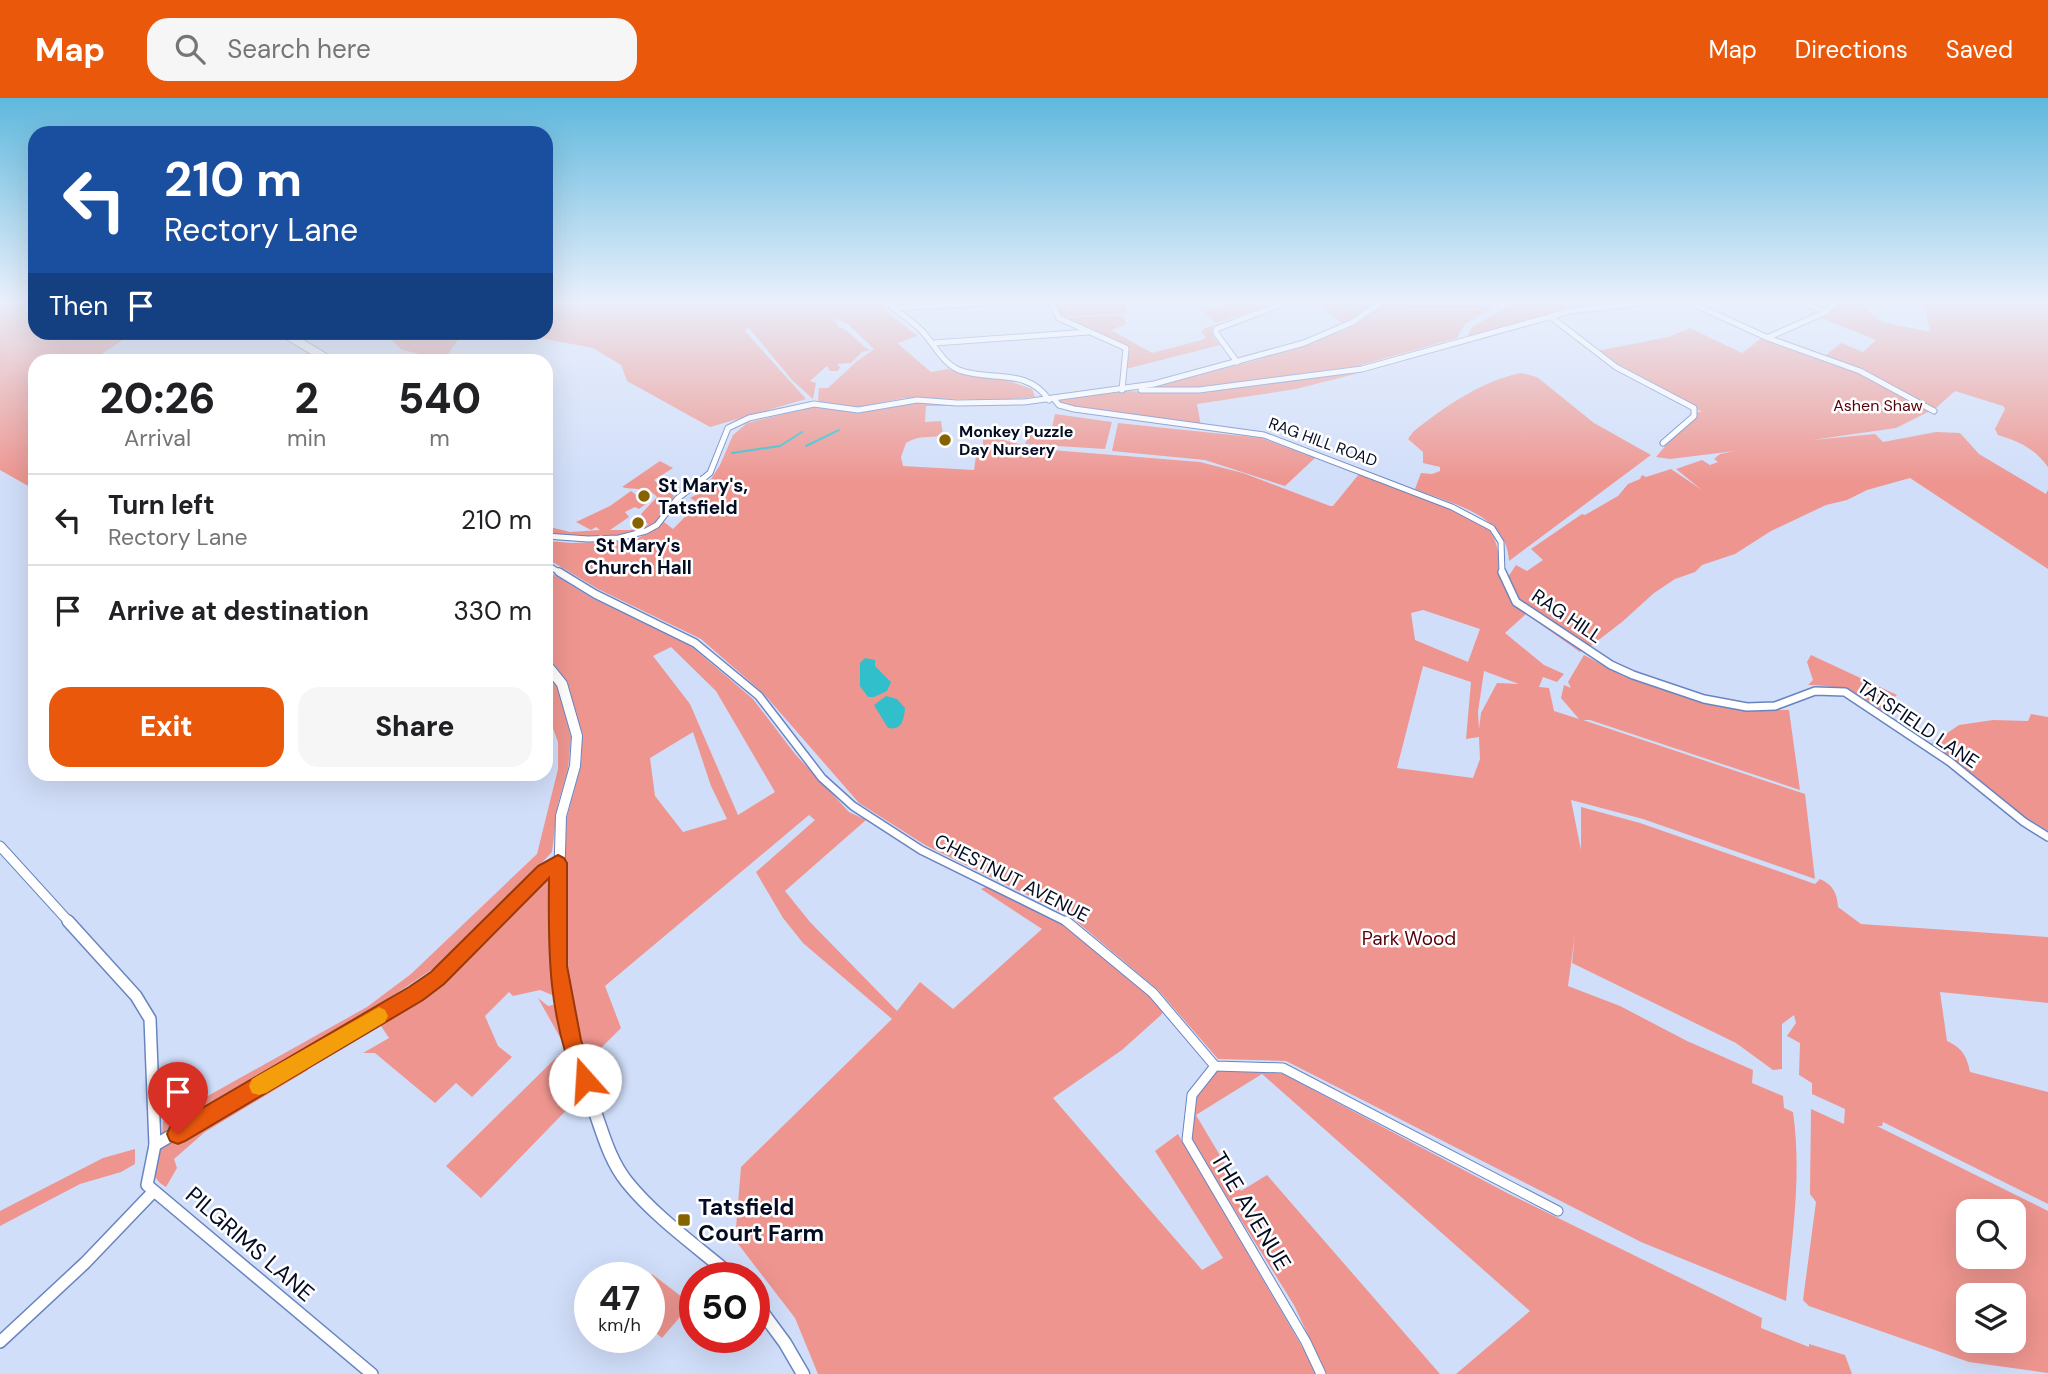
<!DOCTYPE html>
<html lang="en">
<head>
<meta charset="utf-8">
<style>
	body { margin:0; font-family:"DM Sans",sans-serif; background:#f6f6f6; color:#202124; height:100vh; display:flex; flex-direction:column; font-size:26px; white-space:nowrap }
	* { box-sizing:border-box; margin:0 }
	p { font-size:23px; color:#757577 }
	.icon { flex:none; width:38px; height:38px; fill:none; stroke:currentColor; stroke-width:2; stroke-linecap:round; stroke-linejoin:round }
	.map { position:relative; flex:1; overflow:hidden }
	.details { position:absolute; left:28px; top:256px; width:525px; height:427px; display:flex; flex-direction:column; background:#fff; border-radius:21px; box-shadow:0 7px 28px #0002 }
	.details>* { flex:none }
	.guide { position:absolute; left:28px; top:28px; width:525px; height:214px; border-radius:21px; box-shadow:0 7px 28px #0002; background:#1a4fa0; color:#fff; overflow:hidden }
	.controls { position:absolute; left:1956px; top:1101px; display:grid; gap:14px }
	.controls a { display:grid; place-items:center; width:70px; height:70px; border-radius:14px; background:#fff; box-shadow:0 7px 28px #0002; font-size:35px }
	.speed { position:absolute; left:574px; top:1164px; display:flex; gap:14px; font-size:35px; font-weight:700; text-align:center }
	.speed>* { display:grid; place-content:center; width:91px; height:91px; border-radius:50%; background:#fff; box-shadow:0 7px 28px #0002; line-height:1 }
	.speed small { font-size:18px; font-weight:400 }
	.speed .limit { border:10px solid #d22; background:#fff; color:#111 }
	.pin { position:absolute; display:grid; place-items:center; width:60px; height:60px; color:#fff; margin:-72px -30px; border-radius:50% 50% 50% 0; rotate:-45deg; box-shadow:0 0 7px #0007 }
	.pin .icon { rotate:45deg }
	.me { position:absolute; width:77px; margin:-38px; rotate:341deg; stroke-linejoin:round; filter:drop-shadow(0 0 5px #0008) }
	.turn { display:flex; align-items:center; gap:24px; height:147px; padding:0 21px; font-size:32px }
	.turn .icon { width:91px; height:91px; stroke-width:2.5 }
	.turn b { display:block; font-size:49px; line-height:60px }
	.then { display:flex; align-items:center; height:66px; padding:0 21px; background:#0003; gap:14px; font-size:26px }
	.eta { display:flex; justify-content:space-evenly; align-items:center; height:119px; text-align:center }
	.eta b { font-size:42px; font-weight:800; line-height:49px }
	.button { display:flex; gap:14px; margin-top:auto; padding:14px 21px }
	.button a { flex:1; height:80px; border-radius:21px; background:#ea580c; color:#fff; font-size:28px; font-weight:800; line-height:80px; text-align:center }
	.button a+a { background:#f6f6f6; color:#202124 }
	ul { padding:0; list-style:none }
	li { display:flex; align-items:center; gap:21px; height:91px; padding:0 21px; border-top:2px solid #e0e0e0 }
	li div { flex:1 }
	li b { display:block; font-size:26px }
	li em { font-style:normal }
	header { display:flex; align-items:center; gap:42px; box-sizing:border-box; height:98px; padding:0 35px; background:#ea580c; color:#fff }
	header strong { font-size:33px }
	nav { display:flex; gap:38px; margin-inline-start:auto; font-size:24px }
	.search { width:490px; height:63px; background:#f6f6f6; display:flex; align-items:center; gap:18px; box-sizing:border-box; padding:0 24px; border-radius:21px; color:#757577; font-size:26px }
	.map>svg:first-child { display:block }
</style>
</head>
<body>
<header>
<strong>Map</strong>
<div class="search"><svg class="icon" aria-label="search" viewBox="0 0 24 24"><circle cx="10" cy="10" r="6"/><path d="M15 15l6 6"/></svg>Search here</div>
<nav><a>Map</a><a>Directions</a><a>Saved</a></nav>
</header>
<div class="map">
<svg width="2048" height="1276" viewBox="0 0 2048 1276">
	<rect width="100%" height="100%" fill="#d1def9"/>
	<g fill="#ee958f" fill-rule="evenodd">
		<path d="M6,205H35V234L133,235L93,262H35V386L30,389L0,372V208Z"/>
		<path d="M546,205H880L889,216L918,238L897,245L931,274L948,271L972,278L1003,281L1032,291L1035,299L1001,302L904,300L859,309L820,305L818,301L819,290H828L856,264L874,251L848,226L827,217L836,223L838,229C852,232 857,246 870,252L862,254L851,265L837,266L840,269L838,273H830L827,268L810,283L816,285L813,301L792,282L748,229L745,233L806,301L710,329L627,283L621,267L593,250L513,235L546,234Z"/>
		<path d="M1055,205H1124L1127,215L1062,219Z"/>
		<path d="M1247,205H1262L1266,209L1216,225L1201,212Z"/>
		<path d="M1315,205L1494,208L1465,226L1457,240L1361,267L1355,276L1296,291L1197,306L1201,328L1071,309L1057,302L1125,293L1177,295L1228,291H1134L1188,280L1261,261L1348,230Z"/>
		<path d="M1514,205L1600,206L1562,209L1559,215L1467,240L1472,229Z"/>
		<path d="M1840,205H1859L1882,224L1930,234L1924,205H2048V369C2034,350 2020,344 1998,337L1995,331L2005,311L2003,308L1955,293L1936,310L1896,330L1812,342L1875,336L1883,344L1936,334L1960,335L1979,356L2046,396L2048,392V471L1910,380L1867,392L1847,402L1826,407L1771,433L1735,456L1702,467L1695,474L1675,481L1654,495L1622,524L1588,550L1518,502L1508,479L1516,467L1527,473L1543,462L1531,451L1582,416L1585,417L1618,398L1628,386L1640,381L1642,377L1646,379L1671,371L1702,392L1676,371L1702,362L1710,367L1718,364L1714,361L1720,356L1735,353L1670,361L1656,359L1694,314H1702L1616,268L1597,253L1668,239L1690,230L1742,255L1763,239L1825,258L1841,245L1863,254L1876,242L1822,220Z"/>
		<path d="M1122,217L1127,226L1111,232L1152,255L1202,242L1206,239L1201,234L1205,230L1212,228L1214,240L1220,247L1126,271L1129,251L1127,248L1064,220Z"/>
		<path d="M409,235V234L478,235L459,240L444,262H420L424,257L402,252L392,243Z"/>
		<path d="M1521,275L1537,279L1594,325L1651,357L1509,463C1507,416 1451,406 1415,391L1421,375L1432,376L1440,373V369L1423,365V354L1408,341L1413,334C1444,309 1481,283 1521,275Z"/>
		<path d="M902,304L946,305V308H926L925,324L941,323L943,337C929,341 921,336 906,345L901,359L903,368L974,372L977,351L983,350V340L988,338L1023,347L1026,354L1039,351L1200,364L1243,375L1330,408H1333L1359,376L1435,404L1486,429C1505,447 1495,478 1511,500C1518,511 1569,541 1583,551L1580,554L1526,516L1505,535L1544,567L1564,576L1557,584L1543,579L1539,589L1549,590L1554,613L1579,621L1561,600L1564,587L1571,590L1568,584L1584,557L1623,578L1718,607L1741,612H1789L1800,692L1590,622H1583L1805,696L1815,781L1643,721L1571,702L1581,752V709L1640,725L1815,786L1820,781C1833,787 1837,795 1838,809L1861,826L2048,839V905L1940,894L1947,943C1962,950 1967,958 1970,974L2048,994V1106L1883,1024L1882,1028H1877L2048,1113V1275L1969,1264L1809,1208L1803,1202L1816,1104L1810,1096L1811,1011L1844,1026L1845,1011L1812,996V985L1799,977L1800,945L1787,938L1796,925L1794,917L1782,926V971L1773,972L1736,945L1572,865L1575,836L1568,888L1620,908L1687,943L1753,972L1752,985L1783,998L1784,1010L1793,1014C1802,1077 1792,1140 1786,1203L1641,1144L1286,963L1218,961L1158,892L1070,818L925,747L859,705L764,596L701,541L598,491L546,460V443L572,445L634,443L664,424L673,431L699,405L690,400L705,392L701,389L711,381L720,367L733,337L747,325L812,309L843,312ZM1423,512L1480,531L1468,564L1415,542L1411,515ZM1423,568L1471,584L1466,641L1479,639L1480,661L1473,680L1397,670ZM1484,573L1519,586L1497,585L1481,615L1479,631L1478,614ZM1969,1113H2014V1158H1969ZM1969,1197H2014V1242H1969Z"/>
		<path d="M1055,316L1112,324L1105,351L1025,346L1031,333L1051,334Z"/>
		<path d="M1118,325L1261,340L1315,360L1285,388L1205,362L1112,353Z"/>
		<path d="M660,363L673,370L654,382L674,398C669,407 663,418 655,425C631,444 575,440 546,435V428L570,434L600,432L596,429L591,432L576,424L610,408L631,393L647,405L639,411L635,409L625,414L629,419L610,432H630L648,427L641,416L657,399C649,389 632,392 622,389Z"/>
		<path d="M546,472L590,499L691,548L753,601L795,656L849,714L866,722L785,793L810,824L897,913L920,884L953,911L1042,831L981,791L988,788L1070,830L1149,897L1163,914L1161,917L1122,952L1053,1000L1202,1172L1223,1160L1155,1053L1178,1036L1318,1276H818L795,1220L735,1142L741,1069L892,921L803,845L783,820L756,774L815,722L809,717L605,888L621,930L588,963L576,922L562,833V757L567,719L581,667L582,639L567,584L546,556ZM671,549L716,593L775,694L738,717L690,606L653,558ZM693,634L711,688L727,721L683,734L655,698L650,660Z"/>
		<path d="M1811,557L1897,597L1881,612C1857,595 1838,587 1808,587L1813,582L1807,564Z"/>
		<path d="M546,571L557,585L571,639L568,671L558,706L552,754L457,855L362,918L363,922L162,1039L163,1023L367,909L411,876L537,756L558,671V644L548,617L546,600Z"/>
		<path d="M2031,616L2048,619V733L2015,713L1931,646L1959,627L1993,622L2028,623Z"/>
		<path d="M553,772L551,860L557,899L540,892L513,898L509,894L485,918L498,948L512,959L472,999L456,985L435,1005L375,955H363L389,940L377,922L460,866Z"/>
		<path d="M538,900L548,908L558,906L566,950L583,995L481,1100L446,1068L566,950Z"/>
		<path d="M304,966L308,972L205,1034L174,1061L177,1070L166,1089C148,1079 155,1067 160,1050Z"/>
		<path d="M1257,972L1283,976L1509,1096L1762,1220L1761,1230L1809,1249V1246L1845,1257L1852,1276H1456L1530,1213L1262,976L1196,1017L1241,1093L1267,1077L1440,1276H1326L1294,1207L1191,1042L1196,1000L1216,973Z"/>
		<path d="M135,1051V1066L121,1074L80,1086L0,1128V1113L103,1060Z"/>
		<path d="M652,1176L691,1206L662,1240L649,1229V1179Z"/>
	</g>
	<g fill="#32bfcc">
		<path d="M865,560L875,562V568L891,584L887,593L874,599H868L860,588V565Z"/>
		<path d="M886,598L897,601L905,610C904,621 902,633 888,630L874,607Z"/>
	</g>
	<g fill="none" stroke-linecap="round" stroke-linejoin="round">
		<g stroke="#32bfcc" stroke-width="2">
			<path d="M806,348L839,332"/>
			<path d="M732,355L780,348L802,334"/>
		</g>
		<g stroke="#6885c2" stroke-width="7">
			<g id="minor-far2">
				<path d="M887,205C899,214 911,222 921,232C934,245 942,265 959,272C991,284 1027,269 1049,302"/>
				<path d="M1051,205L1059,220L1126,250L1122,292"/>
				<path d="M1691,205L1768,240L1860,273L1934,313"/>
				<path d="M1803,205L1826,214"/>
				<path d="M0,207L3,205"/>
				<path d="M893,210L988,205"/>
				<path d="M1551,219L1616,269L1694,310V318L1663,345"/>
				<path d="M1769,239L1826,214L1836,205"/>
				<path d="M934,245L1088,234"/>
				<path d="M1237,264L1216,235V231L1285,205"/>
				<path d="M1141,292H1199L1362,271L1570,213L1641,205"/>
				<path d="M1054,301L1059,307L1074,311L1264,337L1452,409L1492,430L1501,444L1502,476"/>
				<path d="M546,438L588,441L619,440L646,433L657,427L677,401L710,375L728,330L749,320L814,306L858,312L917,302L957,305L1024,304L1154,286L1304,245L1353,224L1380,205"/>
				<path d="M546,466L562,476"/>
			</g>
		</g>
		<g stroke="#6885c2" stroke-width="10">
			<g id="minor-far1">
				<path d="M559,474L595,496L695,545L759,598L822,680L853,708L921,752L1069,825"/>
				<path d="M1502,474L1516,504L1611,567L1633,577L1704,601L1747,609L1775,608L1815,593L1845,594L1950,664L2024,724L2048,739"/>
			</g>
		</g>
		<g stroke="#6885c2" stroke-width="11">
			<g id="minor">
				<path d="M1066,823L1153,895L1215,968L1283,970L1558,1113"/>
				<path d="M1215,968L1192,997L1187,1042L1306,1244L1321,1276"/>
			</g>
		</g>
		<g stroke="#6885c2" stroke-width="11">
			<g id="tertiary-far1">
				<path d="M0,748L70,825"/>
				<path d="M492,825L544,773L558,765"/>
			</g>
		</g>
		<g stroke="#6885c2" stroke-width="14">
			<g id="tertiary">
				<path d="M68,823L136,898L150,921L155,1047L147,1087L372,1276"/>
				<path d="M155,1047L416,895L438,880L494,823"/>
				<path d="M0,1244L85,1165L153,1094"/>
			</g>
		</g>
		<g stroke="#6885c2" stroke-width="10">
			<path id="secondary-far2" d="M282,234L329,262"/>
		</g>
		<g stroke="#6885c2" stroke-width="12">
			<path id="secondary-far1" d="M546,566L562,586L577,638L575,668L561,718L558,825"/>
		</g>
		<g stroke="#6885c2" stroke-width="15">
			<g id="secondary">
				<path d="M558,823C558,893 572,945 594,1011C603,1036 610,1063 627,1084C656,1120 698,1149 734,1180"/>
				<path d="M754,1203L785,1245L803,1276"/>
			</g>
		</g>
		<use href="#minor-far2" stroke="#fff" stroke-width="5"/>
		<use href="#minor-far1" stroke="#fff" stroke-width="7"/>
		<use href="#minor" stroke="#fff" stroke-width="9"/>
		<use href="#tertiary-far1" stroke="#fff" stroke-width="9"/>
		<use href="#tertiary" stroke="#fff" stroke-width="11"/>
		<use href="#secondary-far2" stroke="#fff" stroke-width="8"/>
		<use href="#secondary-far1" stroke="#fff" stroke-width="10"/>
		<use href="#secondary" stroke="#fff" stroke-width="12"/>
	</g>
	<linearGradient id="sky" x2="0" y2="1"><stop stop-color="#5fb8dd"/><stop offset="0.53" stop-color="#eaf0fc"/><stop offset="1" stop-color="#eaf0fc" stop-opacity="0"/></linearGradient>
	<rect width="2048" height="384" fill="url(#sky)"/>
	<path fill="#ea580c" stroke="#983908" stroke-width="2" d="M558,757L564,760L567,765V868L581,942L595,982L592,989L585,992L578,989C548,920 548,853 549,780L444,886L423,902L185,1043L178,1046L170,1043L167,1036L170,1029L409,889L431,874L538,768Z"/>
	<path fill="#f59e0b" d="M379,909L385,912L388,918L385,924L266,995L259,997L252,995L249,988L252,981Z"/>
	<g fill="#876300" stroke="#fff" stroke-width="2.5">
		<circle cx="945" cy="342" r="7"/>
		<circle cx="644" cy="398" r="7"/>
		<circle cx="638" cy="425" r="7"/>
		<rect x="677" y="1115" width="14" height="14" rx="3.5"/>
	</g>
	<g text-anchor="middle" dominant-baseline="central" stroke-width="5" stroke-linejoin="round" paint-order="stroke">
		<g font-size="16" fill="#58010a" stroke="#fff">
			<text x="1878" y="307">Ashen Shaw</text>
		</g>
		<g font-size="16" font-weight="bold" fill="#040c23" stroke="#fff" text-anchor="start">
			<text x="959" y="333">Monkey Puzzle<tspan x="959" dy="18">Day Nursery</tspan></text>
		</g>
		<g font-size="16" fill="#040c23" stroke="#fff">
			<text transform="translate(1323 344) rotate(20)">RAG HILL ROAD</text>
		</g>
		<g font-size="19" font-weight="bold" fill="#040c23" stroke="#fff" text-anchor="start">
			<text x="658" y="387">St Mary's,<tspan x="658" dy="22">Tatsfield</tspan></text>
			<text x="638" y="447" text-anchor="middle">St Mary's<tspan x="638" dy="22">Church Hall</tspan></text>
		</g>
		<g font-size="19" fill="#040c23" stroke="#fff">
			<text transform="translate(1567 518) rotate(34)">RAG HILL</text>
			<text transform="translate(1918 626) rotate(34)">TATSFIELD LANE</text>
			<text transform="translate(1012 780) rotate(27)">CHESTNUT AVENUE</text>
		</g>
		<g font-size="19" fill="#58010a" stroke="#fff">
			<text x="1409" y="840">Park Wood</text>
		</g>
		<g font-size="23" font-weight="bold" fill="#040c23" stroke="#fff" text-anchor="start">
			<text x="698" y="1109">Tatsfield<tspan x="698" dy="26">Court Farm</tspan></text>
		</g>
		<g font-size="23" fill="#040c23" stroke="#fff">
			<text transform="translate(1251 1113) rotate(59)">THE AVENUE</text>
			<text transform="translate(250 1146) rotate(41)">PILGRIMS LANE</text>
		</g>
	</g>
</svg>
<div class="controls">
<a><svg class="icon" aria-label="search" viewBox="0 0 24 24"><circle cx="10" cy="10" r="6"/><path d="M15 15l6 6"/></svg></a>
<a><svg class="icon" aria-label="layers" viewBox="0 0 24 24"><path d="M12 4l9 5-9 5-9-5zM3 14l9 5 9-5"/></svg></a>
</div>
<div class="speed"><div>47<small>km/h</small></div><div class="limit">50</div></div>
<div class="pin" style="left:178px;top:1036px;background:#d93025"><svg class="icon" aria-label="arrive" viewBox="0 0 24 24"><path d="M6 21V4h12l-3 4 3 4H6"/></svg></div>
<svg class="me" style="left:585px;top:982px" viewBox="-20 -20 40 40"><circle r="19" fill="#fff"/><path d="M0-13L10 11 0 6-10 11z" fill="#ea580c"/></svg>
<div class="guide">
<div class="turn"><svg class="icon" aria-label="left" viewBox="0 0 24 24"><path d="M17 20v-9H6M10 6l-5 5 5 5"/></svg><div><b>210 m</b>Rectory Lane</div></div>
<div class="then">Then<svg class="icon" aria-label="arrive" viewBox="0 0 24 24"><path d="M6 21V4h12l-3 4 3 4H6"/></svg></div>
</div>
<section class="details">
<div class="eta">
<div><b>20:26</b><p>Arrival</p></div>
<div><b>2</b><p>min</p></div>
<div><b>540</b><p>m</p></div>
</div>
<ul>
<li><svg class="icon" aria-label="left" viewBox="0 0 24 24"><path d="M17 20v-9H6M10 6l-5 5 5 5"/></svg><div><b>Turn left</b><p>Rectory Lane</p></div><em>210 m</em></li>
<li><svg class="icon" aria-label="arrive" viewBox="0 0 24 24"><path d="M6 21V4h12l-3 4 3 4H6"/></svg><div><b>Arrive at destination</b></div><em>330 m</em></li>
</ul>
<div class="button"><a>Exit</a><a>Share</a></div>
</section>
</div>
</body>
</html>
